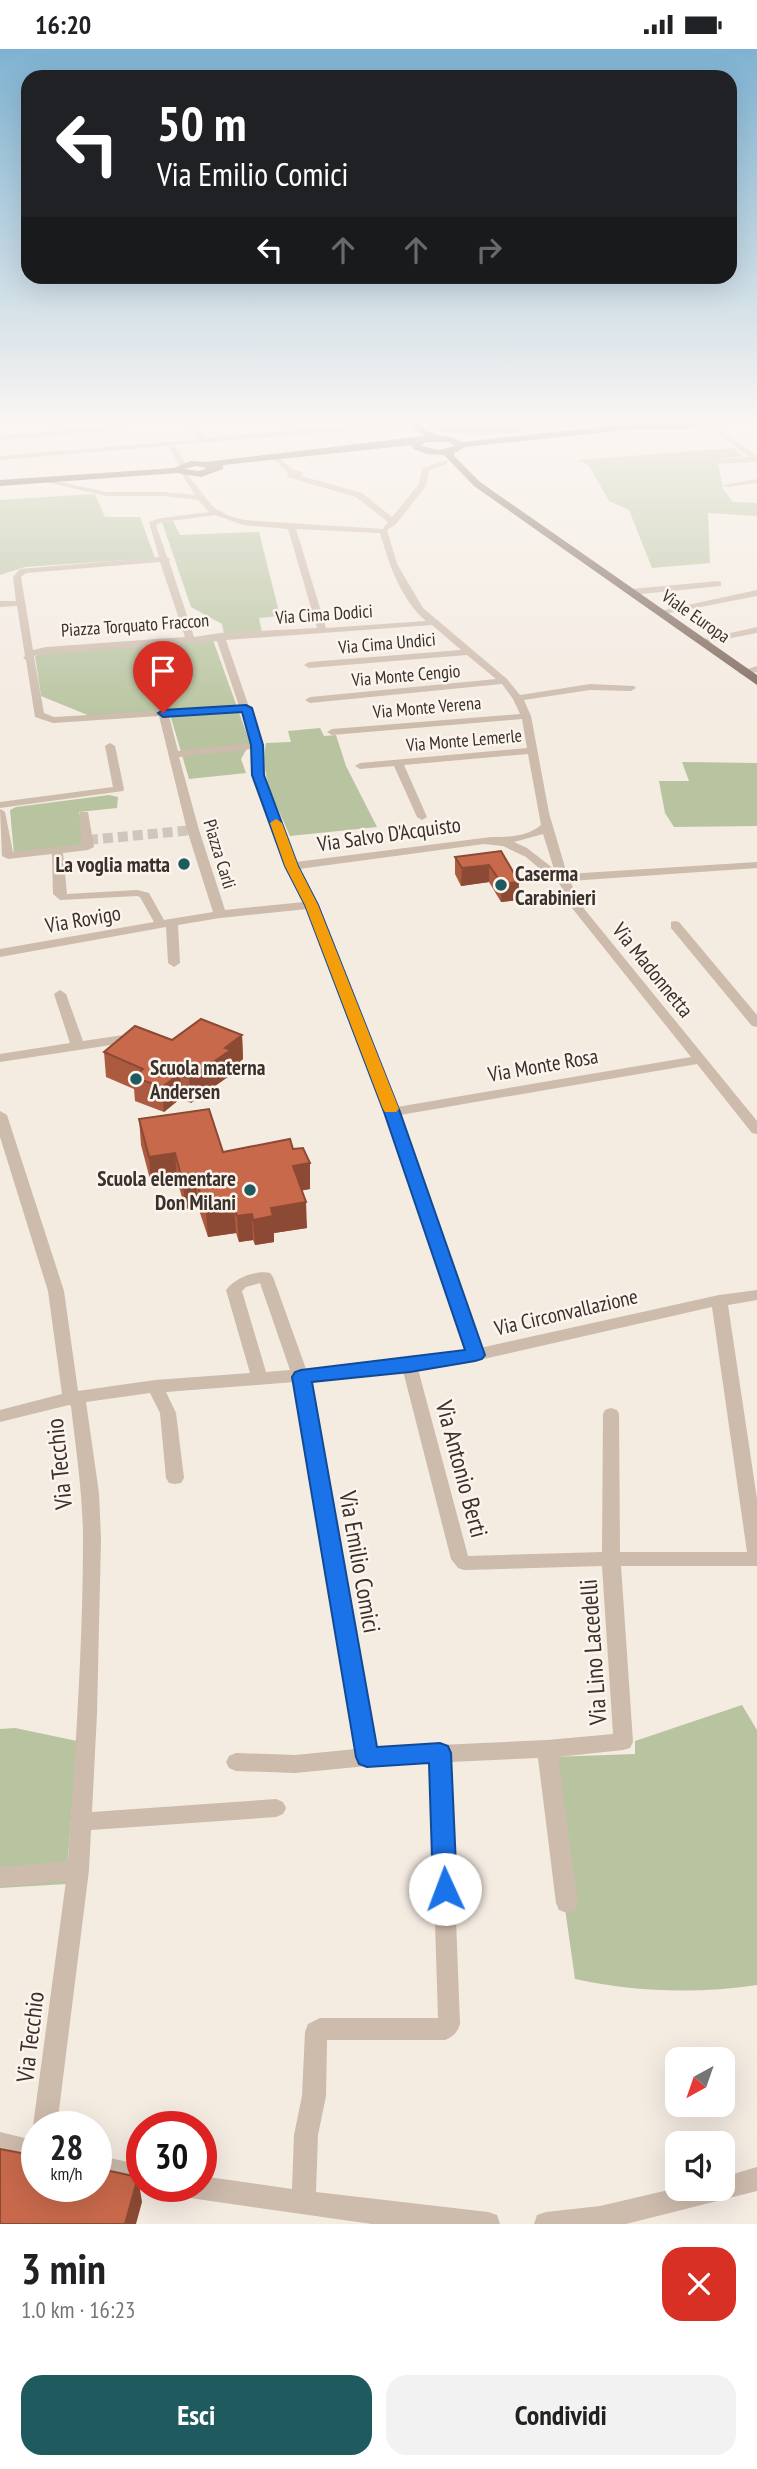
<!DOCTYPE html>
<html lang="it">
<head>
<meta charset="utf-8">
<style>
	body { margin:0; font-family:"PT Sans Narrow",sans-serif; background:#f2f2f2; color:#202124; height:100vh; display:flex; flex-direction:column; font-size:26px; white-space:nowrap }
	* { box-sizing:border-box; margin:0 }
	p { font-size:23px; color:#757577 }
	.icon { flex:none; width:38px; height:38px; fill:none; stroke:currentColor; stroke-width:2; stroke-linecap:round; stroke-linejoin:round }
	.map { position:relative; height:2175px; overflow:hidden }
	.details { display:flex; flex-direction:column; background:#fff; flex:1 }
	.details>* { flex:none }
	.banner { position:absolute; left:21px; top:21px; width:716px; height:214px; border-radius:21px; box-shadow:0 7px 28px #0002; background:#202124; color:#fff; overflow:hidden }
	.needle { width:46px; rotate:220deg }
	.tools { position:absolute; left:665px; top:1998px; display:grid; gap:14px }
	.tools a { display:grid; place-items:center; width:70px; height:70px; border-radius:14px; background:#fff; box-shadow:0 7px 28px #0002; font-size:35px }
	.speed { position:absolute; left:21px; top:2062px; display:flex; gap:14px; font-size:35px; font-weight:700; text-align:center }
	.speed>* { display:grid; place-content:center; width:91px; height:91px; border-radius:50%; background:#fff; box-shadow:0 7px 28px #0002; line-height:1 }
	.speed small { font-size:18px; font-weight:400 }
	.speed .limit { border:10px solid #d22; background:#fff; color:#111 }
	.pin { position:absolute; display:grid; place-items:center; width:60px; height:60px; color:#fff; margin:-72px -30px; border-radius:50% 50% 50% 0; rotate:-45deg; box-shadow:0 0 7px #0007 }
	.pin .icon { rotate:45deg }
	.me { position:absolute; width:77px; margin:-38px; rotate:358deg; stroke-linejoin:round; filter:drop-shadow(0 0 5px #0008) }
	.turn { display:flex; align-items:center; gap:24px; height:147px; padding:0 21px; font-size:32px }
	.turn .icon { width:91px; height:91px; stroke-width:2.5 }
	.turn b { display:block; font-size:49px; line-height:60px }
	.lanes { display:flex; align-items:center; height:66px; padding:0 21px; background:#0003; justify-content:center; gap:35px; direction:ltr }
	.lanes .off { opacity:.35 }
	.round { display:grid; place-items:center; flex:none; width:74px; height:74px; border-radius:21px; background:#f2f2f2 }
	.summary { display:flex; align-items:center; justify-content:space-between; height:119px; padding:0 21px }
	h1 { font-size:42px; font-weight:800; line-height:52px }
	.primary-button { display:flex; gap:14px; margin-top:auto; padding:14px 21px }
	.primary-button a { flex:1; height:80px; border-radius:21px; background:#1f5a5e; color:#fff; font-size:28px; font-weight:800; line-height:80px; text-align:center }
	.primary-button a+a { background:#f2f2f2; color:#202124 }
	.status { display:flex; justify-content:space-between; align-items:center; height:49px; padding:0 35px; background:#fff; direction:ltr }
	.status svg { height:19px; fill:currentColor }
	.map>svg:first-child { display:block }
</style>
</head>
<body>
<div class="status"><b>16:20</b><svg viewBox="0 0 49 12"><path d="M0 12V9h3v3zM5 12V6h3v6zM10 12V3h3v9zM15 12V0h3v12zM26 1h20v11H26zM47 4h2v5h-2z"/></svg></div>
<div class="map">
<svg width="757" height="2175" viewBox="0 0 757 2175">
	<rect width="100%" height="100%" fill="#f4ebe1"/>
	<g fill="#b8c4a0">
		<path d="M422,372H643L485,386L432,382Z"/>
		<path d="M734,399L743,408L722,409L718,413L723,440L733,453L757,454V467L708,464L710,514L652,519L629,461L609,452L589,417L579,411Z"/>
		<path d="M95,445L105,468H140L155,509L25,518L0,526V451Z"/>
		<path d="M173,472L180,486L259,483L280,567L259,569L262,583L224,585L222,575L191,558L162,473Z"/>
		<path d="M213,591L250,694L241,710L246,724L189,730L169,662L90,667L41,647L35,607L44,603Z"/>
		<path d="M320,679L324,687L336,686L346,717L377,778L290,787C277,756 259,728 266,694L291,693L288,682Z"/>
		<path d="M682,713L757,714V777L674,778L665,764L659,732H689Z"/>
		<path d="M109,746L118,748L117,759L79,763L84,795L14,805L10,761L16,758Z"/>
		<path d="M742,1656L757,1681V1936C696,1945 635,1943 575,1930L554,1782L551,1708L635,1705V1692Z"/>
		<path d="M15,1679L77,1692L66,1835L0,1839V1680Z"/>
	</g>
	<g fill="none" stroke-linecap="round" stroke-linejoin="round">
		<path stroke="#cfc6bd" stroke-width="10" stroke-dasharray="10 5" stroke-linecap="butt" d="M88,791L193,781"/>
		<g fill="#cdbbac" fill-rule="evenodd">
			<path d="M192,372H218L197,376L206,389L411,372L416,374L412,376L174,396L187,416L183,418H180L168,397L0,411V407L200,390L188,374Z"/>
			<path d="M703,372H709L757,407V413L708,415V411H711L749,408L704,374Z"/>
			<path d="M129,376L126,380L0,391V387Z"/>
			<path d="M277,407L292,420L303,423L301,427L362,444L392,468L419,435L422,419L447,411V415L429,422L426,437L396,475L387,481L397,515L423,559L507,630L520,646L590,635L634,637L636,639L631,642L590,641L524,651L531,667L549,764L567,825L757,813V819L570,832L581,856L757,1072V1085L752,1084L697,1015L400,1066L480,1299L719,1246L757,1241V1251L728,1256L757,1450V1517H621L633,1693L630,1699L623,1701L558,1708L578,1854L575,1861L567,1864L559,1861L556,1854L538,1709L450,1713L460,1975C457,1984 454,1987 445,1991H327L326,2047L318,2086L316,2143L488,2163L497,2166L500,2175H372L190,2149L181,2146L178,2137H201V2127L292,2140L294,2086L302,2047L305,1983L308,1975L320,1969H438L430,1714L367,1717L295,1724L236,1722L229,1719L226,1713L229,1707L236,1704L295,1706L356,1700L294,1333L166,1343L176,1364L184,1429L181,1434L175,1435L169,1434L166,1429L160,1364L150,1344L86,1353L99,1444L101,1490L97,1664L92,1763L276,1750L283,1753L286,1759L283,1765L276,1768L91,1781L89,1821L57,2077H37V2085L33,2077L66,1832L0,1838V1818L68,1812C75,1705 83,1598 83,1491C83,1446 76,1402 71,1357L69,1356L0,1373V1361L62,1345L48,1242L0,1088V1062L7,1066L64,1242L78,1342L155,1331L250,1324L226,1241C235,1229 255,1221 270,1224L273,1228L306,1320L409,1310L465,1301L385,1063L307,860L220,869L178,876L180,914L174,918L168,914L166,878L0,908V900L154,873L140,848L137,847L60,851L53,845L52,805L8,810L2,807L0,760L5,763L13,803L82,795L79,765L80,763H88L94,798L88,801L63,804L67,845L137,841L149,844L164,871L213,863L187,781L159,667L53,674L35,668L26,611L23,609L25,607L17,557L0,558V552H16L13,528L20,520L159,508L149,473L161,469L209,463L198,451L163,447H106L38,431L42,429L106,443H163L195,446L181,424L185,422L213,458L227,466L244,471L383,480L388,473L356,448L287,428L288,424L273,409ZM215,466L243,476L288,480L317,579L220,584L194,588L169,512L170,510L167,508L156,476L163,473ZM296,480L380,484C389,515 401,551 426,572L326,579ZM160,513L185,588L46,598L33,601L21,528L26,524ZM432,576L461,601L309,613L304,616L309,619L467,606L496,630L310,648L305,651L310,654L502,635L513,650L520,665L332,680L327,683L332,686L522,670L527,699L360,714L355,717L360,720L394,717L417,768L422,771L427,768L404,716L528,705L541,776C527,788 508,788 491,788L296,813L263,726L262,696L226,591ZM217,592L239,657L54,668L44,664L34,608L36,606ZM241,662L251,694L178,702L169,667ZM252,700L253,726L286,817L304,853L225,861L199,781L179,708ZM543,785L554,820L527,799L514,793ZM484,795L503,797L526,808L546,825L558,832L572,859L691,1008L397,1058L317,856L299,820ZM260,1234L290,1321L266,1323L242,1242L246,1238ZM712,1258L747,1503H620L619,1365L617,1361L611,1359L605,1361L603,1365L602,1503L468,1507L418,1320L475,1312ZM403,1322L451,1510L458,1519L464,1521L602,1517L613,1685L547,1691L375,1699L310,1331Z"/>
			<path d="M757,430V434L727,438L723,436Z"/>
			<path d="M718,532L721,533V537L631,546L627,543L631,540Z"/>
			<path d="M757,541V547L659,566L655,563Z"/>
			<path d="M757,578V584L700,595L695,592Z"/>
			<path d="M757,617V623L743,626L738,623Z"/>
			<path d="M110,694L115,697L124,740L123,742L0,759V753L113,738L105,697Z"/>
			<path d="M675,872L679,873L757,966V978L752,977L671,879V873Z"/>
			<path d="M60,941L66,945L83,992L137,984L144,988L137,992L0,1013V1005L70,994L54,945Z"/>
			<path d="M0,2083L37,2092V2116L0,2107Z"/>
			<path d="M96,2106L142,2116V2137H150L142,2140L96,2130Z"/>
			<path d="M757,2118V2142L626,2175H534L537,2166L546,2163L600,2157L677,2139L723,2140V2128Z"/>
		</g>
		<path fill="#7d675c" fill-rule="evenodd" d="M406,372C418,372 422,380 433,384C443,389 452,386 462,393L638,374L710,372L690,380H638L465,398L454,404V407L480,433L757,626V636L474,437L444,406L427,405L413,400L412,396L223,416V420L201,428L177,424L0,437V431L174,419L191,412L206,413L424,387ZM426,393H449L455,397L439,401L421,397ZM196,417L207,419L200,422L184,420Z"/>
	</g>
	<g fill="#ac5a40">
		<path d="M501,802L519,833L518,851L501,853L489,833L461,837L455,825V808Z"/>
		<path d="M242,986L243,1010L232,1019V1025L191,1054L181,1049L164,1063L135,1052L134,1040L106,1028L104,1003Z"/>
		<path d="M139,1070L223,1103L293,1100L310,1114V1140L302,1141L307,1179L274,1184V1193L255,1196L253,1191L239,1193L236,1184L208,1188L198,1158L185,1160L177,1130L151,1134L141,1096Z"/>
	</g>
	<g fill="#8c4a34">
		<path d="M489,816V833L461,837L462,819Z"/>
		<path d="M519,833L518,851L501,853L502,835Z"/>
		<path d="M242,986L243,1010L232,1019V1025L191,1054L189,1029Z"/>
		<path d="M180,1025L181,1049L164,1063L162,1038Z"/>
		<path d="M175,1104L177,1130L151,1134L149,1108Z"/>
		<path d="M310,1114V1140L294,1143L293,1117Z"/>
		<path d="M196,1132L198,1158L185,1160L183,1134Z"/>
		<path d="M306,1153L307,1179L274,1184V1193L255,1196L253,1171L271,1159Z"/>
		<path d="M234,1158L236,1184L208,1188L206,1162Z"/>
		<path d="M252,1165L253,1191L239,1193L237,1167Z"/>
		<path d="M138,2128L142,2153L136,2175H125Z"/>
	</g>
	<g fill="#c8694b" stroke="#8c4a34" stroke-width="2">
		<path d="M501,802L519,833L502,835L489,816L462,819L455,808Z"/>
		<path d="M201,970L242,986L225,999L231,1001L189,1029L180,1025L162,1038L133,1028L143,1020L104,1003L135,977L172,991Z"/>
		<path d="M209,1060L223,1103L290,1090L293,1100L303,1099L310,1114L293,1117L306,1153L271,1159L273,1167L253,1171L252,1165L237,1167L234,1158L206,1162L196,1132L183,1134L175,1104L149,1108L139,1070Z"/>
		<path d="M0,2100L37,2107V2137H96V2119L138,2128L125,2175H0Z"/>
	</g>
	<linearGradient id="sky" x2="0" y2="1"><stop stop-color="#7eb2d2"/><stop offset="0.55" stop-color="#faf6f2"/><stop offset="1" stop-color="#faf6f2" stop-opacity="0"/></linearGradient>
	<rect width="757" height="676" fill="url(#sky)"/>
	<path fill="#1a73e8" stroke="#114b97" stroke-width="2" d="M246,656L252,659L263,696L264,726L298,817L318,856L400,1063L485,1306L482,1310L475,1312L410,1323L312,1333L377,1698L440,1694L448,1697L451,1704L457,1840L453,1847L445,1851L436,1847L433,1840L429,1714L367,1718L359,1715L356,1708L292,1328L295,1323L301,1321L465,1301L384,1063L305,856L285,817L252,726L251,696L242,663L163,668L158,664L163,661Z"/>
	<path fill="#f59e0b" d="M276,770L282,774L298,817L318,856L399,1060L396,1063H385L383,1060L305,856L285,817L270,774Z"/>
	<g fill="#1f5a5e" stroke="#fbf5ee" stroke-width="2.5">
		<circle cx="184" cy="815" r="7"/>
		<circle cx="501" cy="836" r="7"/>
		<circle cx="136" cy="1030" r="7"/>
		<circle cx="250" cy="1141" r="7"/>
	</g>
	<g text-anchor="middle" dominant-baseline="central" stroke-width="5" stroke-linejoin="round" paint-order="stroke">
		<g font-size="18" fill="#3b302b" stroke="#fbf5ee">
			<text transform="translate(324 565) rotate(-4)">Via Cima Dodici</text>
			<text transform="translate(696 567) rotate(35)">Viale Europa</text>
			<text transform="translate(135 576) rotate(-4)">Piazza Torquato Fraccon</text>
			<text transform="translate(387 594) rotate(-5)">Via Cima Undici</text>
			<text transform="translate(406 626) rotate(-5)">Via Monte Cengio</text>
			<text transform="translate(427 658) rotate(-5)">Via Monte Verena</text>
			<text transform="translate(464 691) rotate(-5)">Via Monte Lemerle</text>
			<text transform="translate(220 805) rotate(73)">Piazza Carli</text>
		</g>
		<g font-size="21" fill="#3b302b" stroke="#fbf5ee">
			<text transform="translate(389 785) rotate(-8)">Via Salvo D'Acquisto</text>
			<text transform="translate(83 870) rotate(-10)">Via Rovigo</text>
			<text transform="translate(653 921) rotate(51)">Via Madonnetta</text>
			<text transform="translate(543 1016) rotate(-10)">Via Monte Rosa</text>
			<text transform="translate(566 1263) rotate(-13)">Via Circonvallazione</text>
		</g>
		<g font-size="21" font-weight="bold" fill="#3b302b" stroke="#fbf5ee" text-anchor="end">
			<text x="170" y="815">La voglia matta</text>
			<text x="515" y="824" text-anchor="start">Caserma<tspan x="515" dy="24">Carabinieri</tspan></text>
			<text x="150" y="1018" text-anchor="start">Scuola materna<tspan x="150" dy="24">Andersen</tspan></text>
			<text x="236" y="1129">Scuola elementare<tspan x="236" dy="24">Don Milani</tspan></text>
		</g>
		<g font-size="24" fill="#3b302b" stroke="#fbf5ee">
			<text transform="translate(59 1415) rotate(-96)">Via Tecchio</text>
			<text transform="translate(462 1420) rotate(75)">Via Antonio Berti</text>
			<text transform="translate(360 1513) rotate(80)">Via Emilio Comici</text>
			<text transform="translate(593 1603) rotate(-94)">Via Lino Lacedelli</text>
			<text transform="translate(30 1988) rotate(-83)">Via Tecchio</text>
		</g>
	</g>
</svg>
<div class="tools">
<a><svg class="needle" viewBox="-14 -14 28 28"><path d="M0-13l5 13h-10z" fill="#e53935"/><path d="M0 13l5-13h-10z" fill="#757577"/></svg></a>
<a><svg class="icon" aria-label="sound" viewBox="0 0 24 24"><path d="M4 9h4l5-4v14l-5-4H4zM17 9q2 3 0 6"/></svg></a>
</div>
<div class="speed"><div>28<small>km/h</small></div><div class="limit">30</div></div>
<div class="pin" style="left:163px;top:664px;background:#d93025"><svg class="icon" aria-label="arrive" viewBox="0 0 24 24"><path d="M6 21V4h12l-3 4 3 4H6"/></svg></div>
<svg class="me" style="left:445px;top:1840px" viewBox="-20 -20 40 40"><circle r="19" fill="#fff"/><path d="M0-13L10 11 0 6-10 11z" fill="#1a73e8"/></svg>
<div class="banner">
<div class="turn"><svg class="icon" aria-label="left" viewBox="0 0 24 24"><path d="M17 20v-9H6M10 6l-5 5 5 5"/></svg><div><b>50 m</b>Via Emilio Comici</div></div>
<div class="lanes"><svg class="icon" aria-label="left" viewBox="0 0 24 24"><path d="M17 20v-9H6M10 6l-5 5 5 5"/></svg><svg class="icon off" aria-label="ahead" viewBox="0 0 24 24"><path d="M12 20V5M6 11l6-6 6 6"/></svg><svg class="icon off" aria-label="ahead" viewBox="0 0 24 24"><path d="M12 20V5M6 11l6-6 6 6"/></svg><svg class="icon off" aria-label="right" viewBox="0 0 24 24"><path d="M7 20v-9h11M14 6l5 5-5 5"/></svg></div>
</div>
</div>
<section class="details">
<div class="summary"><div><h1>3 min</h1><p>1.0 km · 16:23</p></div><a class="round" style="background:#d93025;color:#fff"><svg class="icon" aria-label="close" viewBox="0 0 24 24"><path d="M6 6l12 12M18 6L6 18"/></svg></a></div>
<div class="primary-button"><a>Esci</a><a>Condividi</a></div>
</section>
</body>
</html>
